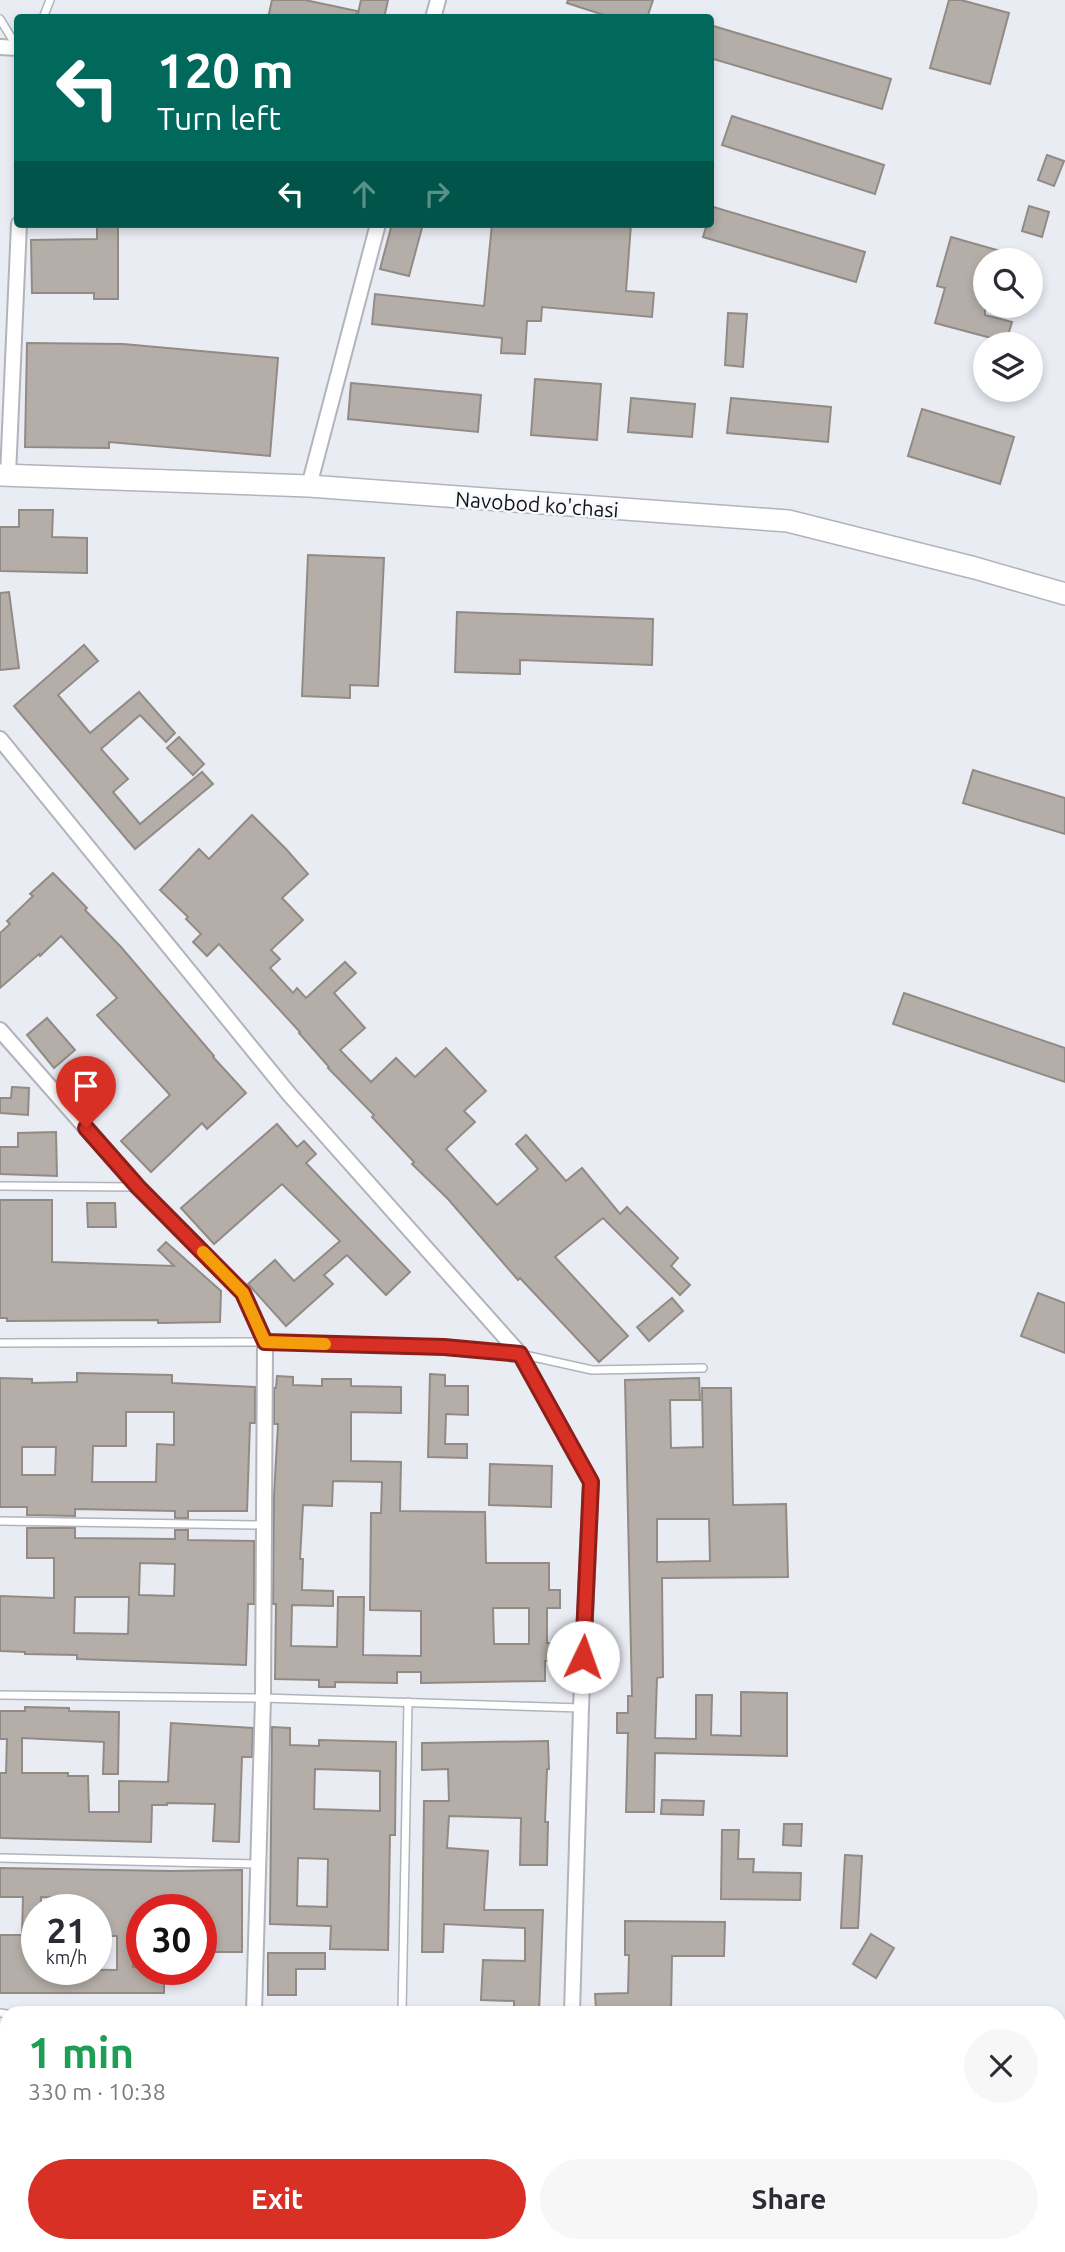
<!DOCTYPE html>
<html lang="en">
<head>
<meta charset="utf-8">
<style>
	body { margin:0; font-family:Ubuntu,sans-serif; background:#f7f7f7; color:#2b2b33; height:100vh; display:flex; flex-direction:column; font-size:26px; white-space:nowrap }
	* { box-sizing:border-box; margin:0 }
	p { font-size:23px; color:#7c7c81 }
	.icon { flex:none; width:38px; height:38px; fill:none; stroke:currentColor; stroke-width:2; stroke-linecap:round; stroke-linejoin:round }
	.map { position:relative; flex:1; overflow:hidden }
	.details { position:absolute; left:0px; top:2006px; width:1066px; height:247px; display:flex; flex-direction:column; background:#fff; border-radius:21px 21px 0 0; box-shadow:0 4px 10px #0003 }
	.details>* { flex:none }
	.hud { position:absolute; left:14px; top:14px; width:700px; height:214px; border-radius:7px; box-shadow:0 4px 10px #0003; background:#00695c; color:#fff; overflow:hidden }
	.controls { position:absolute; left:973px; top:248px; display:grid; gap:14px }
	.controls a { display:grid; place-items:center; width:70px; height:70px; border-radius:50%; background:#fff; box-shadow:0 4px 10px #0003; font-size:35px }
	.speed { position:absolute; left:21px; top:1894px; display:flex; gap:14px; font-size:35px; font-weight:700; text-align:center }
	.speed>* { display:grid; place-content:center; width:91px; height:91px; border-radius:50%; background:#fff; box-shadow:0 4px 10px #0003; line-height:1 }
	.speed small { font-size:18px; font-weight:400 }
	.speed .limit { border:10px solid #d22; background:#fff; color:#111 }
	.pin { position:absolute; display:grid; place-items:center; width:60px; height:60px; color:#fff; margin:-72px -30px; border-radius:50% 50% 50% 0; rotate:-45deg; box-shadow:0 0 7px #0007 }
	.pin .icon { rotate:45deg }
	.me { position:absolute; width:77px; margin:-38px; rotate:3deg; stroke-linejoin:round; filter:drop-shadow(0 0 5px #0008) }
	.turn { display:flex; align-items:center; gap:24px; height:147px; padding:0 28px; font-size:32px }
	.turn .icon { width:91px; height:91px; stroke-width:2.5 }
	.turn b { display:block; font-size:49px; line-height:60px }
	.lanes { display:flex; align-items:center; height:66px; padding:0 28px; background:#0003; justify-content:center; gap:35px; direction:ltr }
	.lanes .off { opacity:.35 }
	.round { display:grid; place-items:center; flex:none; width:74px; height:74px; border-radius:37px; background:#f7f7f7 }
	.headline { display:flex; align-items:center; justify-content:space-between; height:119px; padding:0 28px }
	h1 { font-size:42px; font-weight:700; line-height:52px; color:#1e9e55 }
	.primary-button { display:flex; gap:14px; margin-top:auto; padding:14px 28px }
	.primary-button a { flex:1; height:80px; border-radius:42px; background:#d93025; color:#fff; font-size:28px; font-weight:700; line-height:80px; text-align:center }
	.primary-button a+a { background:#f7f7f7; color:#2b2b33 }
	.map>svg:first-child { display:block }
</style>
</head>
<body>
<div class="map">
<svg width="1065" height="2252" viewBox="0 0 1065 2252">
	<rect width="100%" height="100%" fill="#eaecf4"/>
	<g fill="#b5aea8" stroke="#928b85" stroke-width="2" fill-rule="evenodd">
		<path d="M272,0H305L357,11L356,18H268Z"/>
		<path d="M361,0H388L384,18H357Z"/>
		<path d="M568,0H653L647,18H613L567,3Z"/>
		<path d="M949,0H961L1009,13L990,84L930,68Z"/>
		<path d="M710,25L891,79L882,109L710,58Z"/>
		<path d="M732,116L884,165L875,194L722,145Z"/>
		<path d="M1047,155L1064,161L1054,186L1038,180Z"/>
		<path d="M710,206L865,252L856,282L703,237L707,224H710Z"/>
		<path d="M1029,206L1049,212L1042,237L1022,231Z"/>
		<path d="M97,224H118V299H94V293H32L31,240L97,239Z"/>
		<path d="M392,224H423L409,276L380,269Z"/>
		<path d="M492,224H631L626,291L654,293L652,317L542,307L541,321H527L525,354L501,353L502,338L372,324L375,294L484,306Z"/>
		<path d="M951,237L1021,257V261H985V315L1012,322L1006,342L935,323L945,288L937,286Z"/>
		<path d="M728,313L747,314L743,367L725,365Z"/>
		<path d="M27,343L123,344L278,358L270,456L109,442V448L25,447Z"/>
		<path d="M535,379L601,384L597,440L531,435Z"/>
		<path d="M351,383L481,395L478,432L348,419Z"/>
		<path d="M631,398L695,404L692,437L628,432Z"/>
		<path d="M731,398L831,407L828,442L727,433Z"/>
		<path d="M922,409L1014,437L1000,484L908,456Z"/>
		<path d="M19,510H53L52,537L87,538V573L0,571V527H19Z"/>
		<path d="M308,555L384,558L378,686L350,685V698L302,696Z"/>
		<path d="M9,592L19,668L0,670V593Z"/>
		<path d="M457,612L653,619L652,665L520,660V674L455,672Z"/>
		<path d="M84,645L98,661L58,695L90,733L139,692L175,733L166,742L140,715L101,749L128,779L113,792L140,824L202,772L213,784L135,849L14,706Z"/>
		<path d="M179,737L204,764L193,775L167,748Z"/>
		<path d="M973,770L1065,798V834L963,803Z"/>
		<path d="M252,815L286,849L308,874L282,898L303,920L271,950L280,959L270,968L293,993L297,988L306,998L345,962L356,973L334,993L365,1028L340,1050L371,1082L396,1058L415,1077L446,1048L486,1091L464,1111L475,1122L446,1149L497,1205L538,1169L516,1144L526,1135L566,1181L582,1168L620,1214L627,1207L678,1258L671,1266L690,1285L680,1295L603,1218L555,1257L628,1336L599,1362L520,1278L518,1280L448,1199L412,1164L414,1162L372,1117L374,1115L328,1068L329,1067L299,1033L300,1032L219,944L207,956L193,942L201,934L186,919L188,917L160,890L199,849L209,859Z"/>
		<path d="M53,873L87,908L85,910L121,947L214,1056L213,1057L246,1093L207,1129L202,1123L151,1172L121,1141L170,1095L97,1015L117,998L61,936L40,956L39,954L0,988V933L10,924L7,921L33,896L30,894Z"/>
		<path d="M904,993L1065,1048V1082L893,1024Z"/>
		<path d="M47,1018L75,1050L54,1068L27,1035Z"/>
		<path d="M12,1087L29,1088L28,1115L0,1113V1098H11Z"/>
		<path d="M277,1124L297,1147L304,1141L316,1154L306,1163L410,1272L386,1295L347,1255L324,1275L333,1284L286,1326L248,1284L275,1260L294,1281L340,1241L282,1184L214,1244L181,1208Z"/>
		<path d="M56,1132L57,1176L0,1174V1147H18V1133Z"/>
		<path d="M0,1200H52V1262L174,1266L158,1250L166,1242L221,1291L220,1322L158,1323V1320L7,1321V1318H0Z"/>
		<path d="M87,1203H115L116,1227H88Z"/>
		<path d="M1038,1293L1065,1303V1353L1021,1336Z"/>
		<path d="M672,1298L683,1311L649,1341L637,1327Z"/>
		<path d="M77,1373L172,1375V1383L255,1387V1423H250L247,1511H188V1518H175V1511L75,1509V1516L27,1515V1507H0V1378L32,1379V1383L77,1382ZM126,1412H174V1445L157,1444L156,1482H92L93,1446H126ZM22,1447H56L55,1475H22Z"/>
		<path d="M430,1374L445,1375V1386H468V1415L446,1414L445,1444H467V1458L428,1457Z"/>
		<path d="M277,1376L293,1377V1385L322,1386V1379H351V1386L401,1387V1413L351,1412V1461L401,1462L400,1511L485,1512L486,1563H549V1590H560V1608H547V1643H557L558,1661H545V1681L421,1683V1672H397V1683L335,1682V1687H319V1680L275,1679L276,1604H273L274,1495L278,1424H274V1388H276ZM333,1481L382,1482L381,1513H371L370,1610L421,1611V1656L363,1655L364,1597H338L337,1647L291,1646L292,1605L333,1606V1591L302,1590L303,1559H300L303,1505L332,1506ZM493,1608H529V1644H494Z"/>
		<path d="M699,1378L700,1400H670L671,1448L703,1447L702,1388H731L733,1505L786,1504L788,1577L662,1578L663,1677L657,1678L655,1738L696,1739V1695H712L711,1735L741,1736V1692L787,1693V1756L655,1753L654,1812H626L628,1733H617V1713H628V1696H632L625,1380ZM657,1519H709L710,1561L657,1562Z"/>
		<path d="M490,1464L552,1466L551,1507L489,1505Z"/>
		<path d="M27,1528H75V1538L175,1539V1530H188V1540L254,1541V1604H248L246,1665L77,1659V1655L25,1654V1652L0,1651V1596L54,1598V1558H27ZM140,1563L175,1564L174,1596L139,1595ZM75,1597H129L128,1634L74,1633Z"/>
		<path d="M25,1707L69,1708V1711L119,1712L118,1774H103L104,1742L22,1738V1773H68V1776H88L89,1812H119V1781L168,1782L171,1723L253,1728L252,1757H242L239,1842L213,1841L215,1804L167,1803V1805H152L151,1842L0,1838V1773H6L7,1739H0V1711H25Z"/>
		<path d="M272,1727L290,1728V1745L319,1746V1740L396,1742L395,1835H390L388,1950L330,1949L331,1926L270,1924ZM315,1769L380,1771V1811L314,1809ZM298,1858L328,1859L327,1907L297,1906Z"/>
		<path d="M548,1741L549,1769H547L545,1822H548L547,1865H520L521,1818L449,1816L447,1848L488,1851L484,1910H543L539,2012H514V2001L481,2000L483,1960L525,1961V1928L444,1924L443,1952H422L424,1801H449L448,1769L422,1770V1743Z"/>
		<path d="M662,1800L704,1801L703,1815L661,1814Z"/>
		<path d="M784,1824H802L801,1846L783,1845Z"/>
		<path d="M722,1830H739L738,1859H754L753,1872L801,1873L800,1900L721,1899Z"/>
		<path d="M845,1855L862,1856L858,1928H841Z"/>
		<path d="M0,1868L171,1871L242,1870V1952H201V1909H142V1931H134L133,1967L164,1969V1993H0V1935H22L23,1897H0ZM41,1897L74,1898V1909H96V1936H117V1970L37,1969V1909H41Z"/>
		<path d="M625,1921L725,1922L724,1956H672L671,2012H628V2008L596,2009L595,1994L628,1993L629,1955H625Z"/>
		<path d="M871,1934L894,1948L876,1978L853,1964Z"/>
		<path d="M268,1953H325V1969H296V1995H268Z"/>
	</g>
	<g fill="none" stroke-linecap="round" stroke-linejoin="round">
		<g stroke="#b2b3bc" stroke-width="10">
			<g id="lane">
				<path d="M43,18L50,0"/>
				<path d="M0,19L17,47"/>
				<path d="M0,1186L136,1187"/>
				<path d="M0,1343L265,1342L444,1347L520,1354L592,1370L703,1368"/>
				<path d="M0,1521L263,1525"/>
				<path d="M0,1695L263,1698L581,1708"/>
				<path d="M0,1858L258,1864"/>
				<path d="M402,2012L408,1702"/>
				<path d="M0,2013L7,2014"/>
				<path d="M399,2252V2245"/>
			</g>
		</g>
		<g stroke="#b2b3bc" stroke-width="18">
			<g id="street">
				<path d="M433,18L438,0"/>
				<path d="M0,47L18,48"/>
				<path d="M8,475L19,224"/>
				<path d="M309,486L378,224"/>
				<path d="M0,739L289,1094L520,1354L591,1482L581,1708L572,2012"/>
				<path d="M0,1030L138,1187L243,1293L265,1342L263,1698L254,2012"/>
				<path d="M254,2252V2245"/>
				<path d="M566,2252V2245"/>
			</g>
		</g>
		<g stroke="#b2b3bc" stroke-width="24">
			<path id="secondary" d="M0,475L309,486L788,521L975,568L1065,594"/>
		</g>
		<use href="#lane" stroke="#fff" stroke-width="7"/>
		<use href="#street" stroke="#fff" stroke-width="14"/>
		<use href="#secondary" stroke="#fff" stroke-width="21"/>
	</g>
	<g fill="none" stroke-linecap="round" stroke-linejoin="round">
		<g stroke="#8d1f18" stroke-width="18">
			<path id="route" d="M86,1128L138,1187L243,1293L265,1342L444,1347L520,1354L591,1482L583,1657"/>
		</g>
		<use href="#route" stroke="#d93025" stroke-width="12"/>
		<path stroke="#f59e0b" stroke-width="12" d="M203,1252L243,1293L265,1342L325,1344"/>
	</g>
	<g text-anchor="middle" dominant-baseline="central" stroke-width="5" stroke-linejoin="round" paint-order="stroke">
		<g font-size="21" fill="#141518" stroke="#f8f9fe">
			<text transform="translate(537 504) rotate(4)">Navobod ko'chasi</text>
		</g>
	</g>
</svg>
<div class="controls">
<a><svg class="icon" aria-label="search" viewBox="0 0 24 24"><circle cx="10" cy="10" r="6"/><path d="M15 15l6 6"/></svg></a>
<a><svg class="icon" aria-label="layers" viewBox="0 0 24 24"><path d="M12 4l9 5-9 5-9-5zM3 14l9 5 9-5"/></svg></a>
</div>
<div class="speed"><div>21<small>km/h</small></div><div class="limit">30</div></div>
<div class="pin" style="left:86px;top:1128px;background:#d93025"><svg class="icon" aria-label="arrive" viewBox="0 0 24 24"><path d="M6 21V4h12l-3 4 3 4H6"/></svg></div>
<svg class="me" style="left:583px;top:1657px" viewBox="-20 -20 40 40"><circle r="19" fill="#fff"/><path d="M0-13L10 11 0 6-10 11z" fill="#d93025"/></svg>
<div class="hud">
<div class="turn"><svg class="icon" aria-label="left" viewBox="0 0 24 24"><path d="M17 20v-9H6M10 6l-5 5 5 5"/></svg><div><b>120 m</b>Turn left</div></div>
<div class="lanes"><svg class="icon" aria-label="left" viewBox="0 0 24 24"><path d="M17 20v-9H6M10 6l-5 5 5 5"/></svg><svg class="icon off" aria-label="ahead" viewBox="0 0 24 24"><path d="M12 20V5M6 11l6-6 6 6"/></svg><svg class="icon off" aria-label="right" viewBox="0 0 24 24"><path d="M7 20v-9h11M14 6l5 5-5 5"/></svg></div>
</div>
<section class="details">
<div class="headline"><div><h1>1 min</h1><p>330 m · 10:38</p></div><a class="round"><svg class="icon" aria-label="close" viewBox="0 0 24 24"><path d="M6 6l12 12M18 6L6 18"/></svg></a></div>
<div class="primary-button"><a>Exit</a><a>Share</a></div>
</section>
</div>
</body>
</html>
